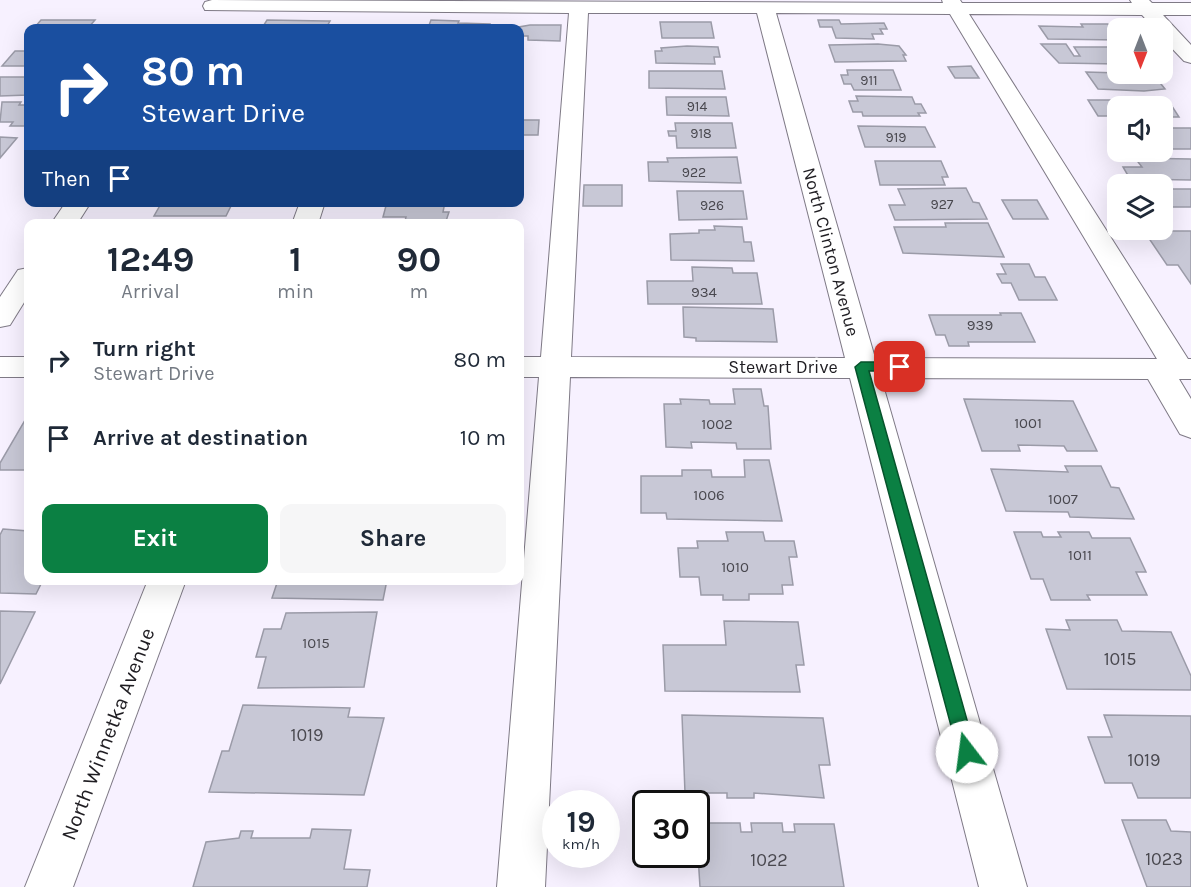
<!DOCTYPE html>
<html lang="en">
<head>
<meta charset="utf-8">
<style>
	body { margin:0; font-family:Karla,sans-serif; background:#f6f6f7; color:#1f2937; height:100vh; display:flex; flex-direction:column; font-size:22px; white-space:nowrap }
	* { box-sizing:border-box; margin:0 }
	p { font-size:20px; color:#747a83 }
	.icon { flex:none; width:33px; height:33px; fill:none; stroke:currentColor; stroke-width:2; stroke-linecap:round; stroke-linejoin:round }
	.map { position:relative; flex:1; overflow:hidden }
	.drawer { position:absolute; left:24px; top:219px; width:500px; height:366px; display:flex; flex-direction:column; background:#fff; border-radius:12px; box-shadow:0 6px 24px #0002 }
	.drawer>* { flex:none }
	.top-card { position:absolute; left:24px; top:24px; width:500px; height:183px; border-radius:12px; box-shadow:0 6px 24px #0002; background:#1a4fa0; color:#fff; overflow:hidden }
	.needle { width:39px; rotate:180deg }
	.tools { position:absolute; left:1107px; top:18px; display:grid; gap:12px }
	.tools a { display:grid; place-items:center; width:66px; height:66px; border-radius:12px; background:#fff; box-shadow:0 6px 24px #0002; font-size:30px }
	.speed { position:absolute; left:542px; top:790px; display:flex; gap:12px; font-size:30px; font-weight:700; text-align:center }
	.speed>* { display:grid; place-content:center; width:78px; height:78px; border-radius:50%; background:#fff; box-shadow:0 6px 24px #0002; line-height:1 }
	.speed small { font-size:15px; font-weight:400 }
	.speed .limit { border:3px solid #111; border-radius:9px; background:#fff; color:#111 }
	.pin { position:absolute; display:grid; place-items:center; width:51px; height:51px; color:#fff; margin:-26px; border-radius:12px; box-shadow:0 3px 9px #0006 }
	.me { position:absolute; width:66px; margin:-33px; rotate:345deg; stroke-linejoin:round; filter:drop-shadow(0 0 4px #0008) }
	.turn { display:flex; align-items:center; gap:21px; height:126px; padding:0 18px; font-size:27px }
	.turn .icon { width:78px; height:78px; stroke-width:2.5 }
	.turn b { display:block; font-size:42px; line-height:51px }
	.then { display:flex; align-items:center; height:57px; padding:0 18px; background:#0003; gap:12px; font-size:22px }
	.eta { display:flex; justify-content:space-evenly; align-items:center; height:102px; text-align:center }
	.eta b { font-size:36px; font-weight:700; line-height:42px }
	.button { display:flex; gap:12px; margin-top:auto; padding:12px 18px }
	.button a { flex:1; height:69px; border-radius:12px; background:#0b8043; color:#fff; font-size:24px; font-weight:700; line-height:69px; text-align:center }
	.button a+a { background:#f6f6f7; color:#1f2937 }
	ul { padding:0; list-style:none }
	li { display:flex; align-items:center; gap:18px; height:78px; padding:0 18px }
	li div { flex:1 }
	li b { display:block; font-size:22px }
	li em { font-style:normal }
	.map>svg:first-child { display:block }
</style>
</head>
<body>
<div class="map">
<svg width="1191" height="887" viewBox="0 0 1191 887">
	<rect width="100%" height="100%" fill="#f7f1ff"/>
	<g fill="#c8c8d6" stroke="#9b9ba8" stroke-width="1.5">
		<path d="M41,20H95L88,28H34Z"/>
		<path d="M267,20L327,21H330L326,28H262Z"/>
		<path d="M431,20L459,21L458,23L490,24L489,28H428Z"/>
		<path d="M818,20H839L841,24L884,23L887,29H880L883,34H872L874,39L836,38L832,27H820Z"/>
		<path d="M660,22H711L714,38H662Z"/>
		<path d="M1081,24H1108L1118,40L1048,39L1039,26L1083,27Z"/>
		<path d="M530,25H561L560,41L528,40V36H519V27Z"/>
		<path d="M878,44L899,46L906,55H903L906,61L835,62L829,45Z"/>
		<path d="M1041,44H1066L1074,56H1080L1074,47H1118V64L1059,63Z"/>
		<path d="M687,46L718,47L720,57H714L715,64L656,63L655,51H662L661,48Z"/>
		<path d="M15,51H28V66H2Z"/>
		<path d="M971,66L979,78H955L948,67Z"/>
		<path d="M847,70H893L901,90H854L851,84H844L841,75H848Z"/>
		<path d="M649,71H722L725,89L649,88Z"/>
		<path d="M1086,72L1153,74L1165,89L1144,91L1098,89Z"/>
		<path d="M0,77H28V95L0,96Z"/>
		<path d="M856,96L912,97L915,104H921L926,113H918L920,116H863L862,112H853L849,101H858Z"/>
		<path d="M666,97H726L729,116L667,115Z"/>
		<path d="M1088,100H1168L1179,117H1162V106H1118V116H1098Z"/>
		<path d="M2,102H21L19,105H28V126H10L13,122H0Z"/>
		<path d="M519,120H539L538,135H519Z"/>
		<path d="M675,123H732L736,148H677L676,136H669L668,131H676Z"/>
		<path d="M858,126L925,127L935,147H865Z"/>
		<rect x="1162" y="128" width="29" height="21"/>
		<path d="M0,137L17,138L0,158Z"/>
		<path d="M737,157L741,183L649,181L648,162H668L667,158Z"/>
		<path d="M1135,158L1191,159V180L1130,179L1123,167H1142Z"/>
		<path d="M875,161H941L948,177H942L945,185H880Z"/>
		<path d="M584,185H622V206H583Z"/>
		<path d="M966,188L973,202L979,203L987,219L895,220L889,205H905L898,189Z"/>
		<rect x="1162" y="189" width="29" height="18"/>
		<path d="M677,191H743L747,219L679,220Z"/>
		<path d="M1002,200H1037L1048,219H1013Z"/>
		<path d="M162,202H237L235,206H231L226,216H154Z"/>
		<path d="M387,202H445L443,212H449L446,221H405L406,217H383Z"/>
		<path d="M945,223H988L1004,257L903,253L894,227H946Z"/>
		<path d="M714,226L742,227L744,242H751L754,261L671,260L670,234L699,233V230H715Z"/>
		<path d="M1144,231H1191V284L1178,265H1167Z"/>
		<path d="M1001,264H1029L1035,277H1045L1057,300H1019L1011,283H1002L997,274H1006Z"/>
		<path d="M692,267L732,268L733,273H757L762,304H648L647,281H693Z"/>
		<path d="M683,307L773,309L777,342L696,341V338L684,337Z"/>
		<path d="M1000,313H1021L1035,342H968L969,346H949L945,335H936L929,315H1001Z"/>
		<path d="M733,389H761L764,406H768L771,449H737L736,443L691,442L692,448L666,447L664,404H681L680,399L709,400L710,404H735Z"/>
		<path d="M964,399L1073,401L1097,451H1067L1064,446L1018,445L1020,451H982Z"/>
		<path d="M28,415V470H0V463Z"/>
		<path d="M744,460H769L782,521L667,519L666,513H641V476H682V470H711L712,477H745Z"/>
		<path d="M1065,466H1101L1111,487L1119,488L1134,519L1070,517L1068,512L1006,511L991,469L1068,472Z"/>
		<path d="M3,529L28,531V580H43L36,594L0,593V535Z"/>
		<path d="M726,532H763L765,541H794L797,557H789L793,585H782L783,594H749V600H723V595H701L699,577H680L678,548H698L697,541H728Z"/>
		<path d="M1014,532H1041L1043,537H1061L1058,532H1089L1092,538H1130L1146,572H1136L1147,595H1087L1090,600H1051L1043,579H1031Z"/>
		<path d="M278,580H387L383,600L272,598Z"/>
		<path d="M0,611L35,612L0,684Z"/>
		<path d="M377,612L364,687L258,688L266,657H256L264,629H281L286,613Z"/>
		<path d="M1066,620H1117L1122,631L1171,632L1191,676V690L1067,689L1046,629L1070,630Z"/>
		<path d="M724,621L798,622L804,665H796L800,692L665,691L663,645H726Z"/>
		<path d="M243,705L350,708L348,717L384,718L364,795L209,792L222,751H229Z"/>
		<path d="M682,715L823,718L830,765H819L824,798L754,793V798H727V793H685Z"/>
		<path d="M1104,715L1191,716V798H1138L1132,783H1105L1088,737H1112Z"/>
		<path d="M1122,820H1166L1171,831L1191,832V887H1147Z"/>
		<path d="M696,823H740L741,832H752L751,823H782L783,832H795L794,824H834L844,887H700Z"/>
		<path d="M312,829L351,830L344,869L370,870L367,887H193L206,842L239,838L241,831H253L251,838H310Z"/>
	</g>
	<g fill="none" stroke-linecap="round" stroke-linejoin="round">
		<g stroke="#7f7a86" stroke-width="2">
			<g id="minor">
				<path d="M212,0L943,3L942,0H960L962,3H1132L1130,0H1149L1152,3H1191V15H1163L1191,45V63L1184,61L1162,38V28H1154L1142,15L969,14L1188,359H1191V379H1179L1191,399V438L1180,434L1148,379L881,378L1027,887H979L850,378L570,377L545,887H497L539,377H519V357H541L569,13L205,10L203,6L205,2ZM588,13H757L845,358L571,357ZM776,13L950,14L1157,359L875,358Z"/>
				<path d="M66,202H91L77,224H51Z"/>
				<path d="M300,202H325L318,224H292Z"/>
				<path d="M28,268V296L10,325L0,327V297L18,270Z"/>
				<rect x="0" y="357" width="28" height="20"/>
				<path d="M148,580H186L73,887H25Z"/>
			</g>
		</g>
		<use href="#minor" fill="#fff" fill-rule="evenodd"/>
	</g>
	<path fill="#0b8043" stroke="#07532c" stroke-width="1.5" d="M861,362H900L907,367L900,371H869L976,752L974,758L967,761L961,758L958,752L855,367Z"/>
	<g text-anchor="middle" dominant-baseline="central" stroke-width="5" stroke-linejoin="round" paint-order="stroke">
		<g font-size="14" fill="#49484f">
			<text x="869" y="80">911</text>
			<text x="697" y="106">914</text>
			<text x="701" y="133">918</text>
			<text x="896" y="137">919</text>
			<text x="694" y="172">922</text>
			<text x="942" y="204">927</text>
			<text x="712" y="205">926</text>
		</g>
		<g font-size="15" fill="#49484f">
			<text x="704" y="292">934</text>
			<text x="980" y="325">939</text>
			<text x="1028" y="423">1001</text>
			<text x="717" y="424">1002</text>
			<text x="709" y="495">1006</text>
			<text x="1063" y="499">1007</text>
			<text x="1080" y="555">1011</text>
			<text x="735" y="567">1010</text>
			<text x="316" y="643">1015</text>
		</g>
		<g font-size="18" fill="#1f1d22" stroke="#fff">
			<text transform="translate(831 252) rotate(75)">North Clinton Avenue</text>
			<text x="783" y="367">Stewart Drive</text>
		</g>
		<g font-size="18" fill="#49484f">
			<text x="1120" y="659">1015</text>
			<text x="307" y="735">1019</text>
			<text x="1144" y="760">1019</text>
			<text x="1164" y="859">1023</text>
			<text x="769" y="860">1022</text>
		</g>
		<g font-size="21" fill="#1f1d22" stroke="#fff">
			<text transform="translate(108 734) rotate(-69)">North Winnetka Avenue</text>
		</g>
	</g>
</svg>
<div class="tools">
<a><svg class="needle" viewBox="-14 -14 28 28"><path d="M0-13l5 13h-10z" fill="#e53935"/><path d="M0 13l5-13h-10z" fill="#747a83"/></svg></a>
<a><svg class="icon" aria-label="sound" viewBox="0 0 24 24"><path d="M4 9h4l5-4v14l-5-4H4zM17 9q2 3 0 6"/></svg></a>
<a><svg class="icon" aria-label="layers" viewBox="0 0 24 24"><path d="M12 4l9 5-9 5-9-5zM3 14l9 5 9-5"/></svg></a>
</div>
<div class="speed"><div>19<small>km/h</small></div><div class="limit">30</div></div>
<div class="pin" style="left:900px;top:367px;background:#d93025"><svg class="icon" aria-label="arrive" viewBox="0 0 24 24"><path d="M6 21V4h12l-3 4 3 4H6"/></svg></div>
<svg class="me" style="left:967px;top:752px" viewBox="-20 -20 40 40"><circle r="19" fill="#fff"/><path d="M0-13L10 11 0 6-10 11z" fill="#0b8043"/></svg>
<div class="top-card">
<div class="turn"><svg class="icon" aria-label="right" viewBox="0 0 24 24"><path d="M7 20v-9h11M14 6l5 5-5 5"/></svg><div><b>80 m</b>Stewart Drive</div></div>
<div class="then">Then<svg class="icon" aria-label="arrive" viewBox="0 0 24 24"><path d="M6 21V4h12l-3 4 3 4H6"/></svg></div>
</div>
<section class="drawer">
<div class="eta">
<div><b>12:49</b><p>Arrival</p></div>
<div><b>1</b><p>min</p></div>
<div><b>90</b><p>m</p></div>
</div>
<ul>
<li><svg class="icon" aria-label="right" viewBox="0 0 24 24"><path d="M7 20v-9h11M14 6l5 5-5 5"/></svg><div><b>Turn right</b><p>Stewart Drive</p></div><em>80 m</em></li>
<li><svg class="icon" aria-label="arrive" viewBox="0 0 24 24"><path d="M6 21V4h12l-3 4 3 4H6"/></svg><div><b>Arrive at destination</b></div><em>10 m</em></li>
</ul>
<div class="button"><a>Exit</a><a>Share</a></div>
</section>
</div>
</body>
</html>
